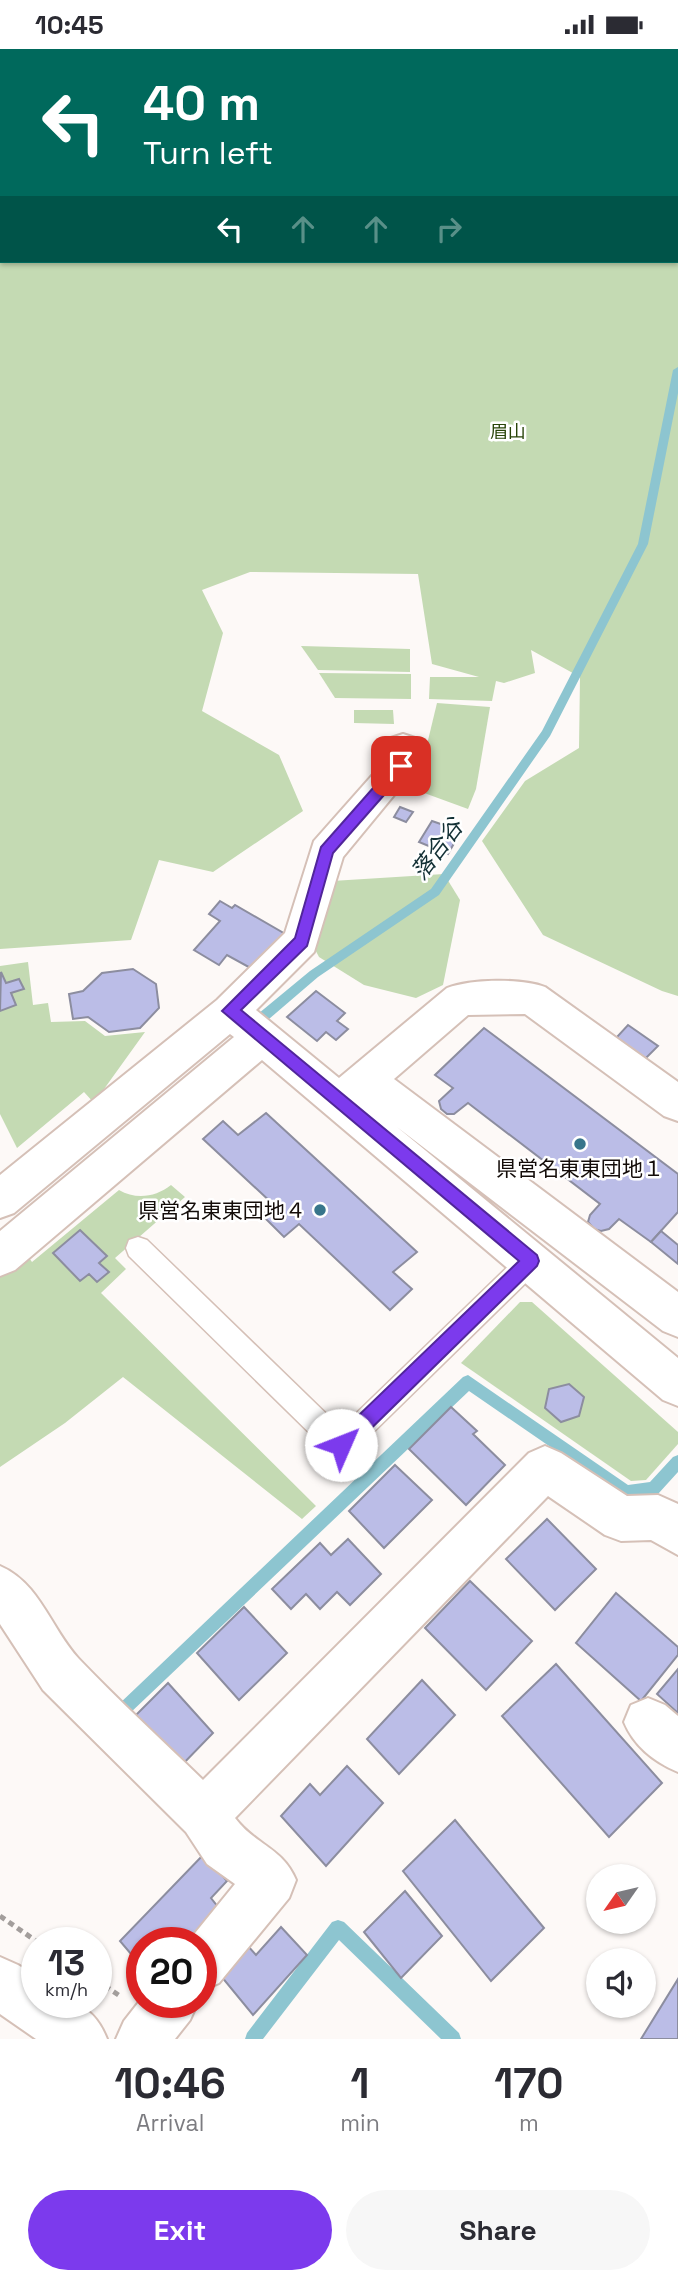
<!DOCTYPE html>
<html lang="en">
<head>
<meta charset="utf-8">
<style>
	body { margin:0; font-family:"Space Grotesk","Noto Sans JP",sans-serif; background:#f7f7f7; color:#2b2b33; height:100vh; display:flex; flex-direction:column; font-size:26px; white-space:nowrap }
	* { box-sizing:border-box; margin:0 }
	p { font-size:23px; color:#7c7c81 }
	.icon { flex:none; width:38px; height:38px; fill:none; stroke:currentColor; stroke-width:2; stroke-linecap:round; stroke-linejoin:round }
	.map { position:relative; height:1990px; overflow:hidden }
	.details { display:flex; flex-direction:column; background:#fff; flex:1 }
	.details>* { flex:none }
	.guide { position:absolute; left:0px; top:0px; width:679px; height:214px; box-shadow:0 2px 5px #0004; background:#00695c; color:#fff; overflow:hidden }
	.needle { width:46px; rotate:236deg }
	.buttons { position:absolute; left:586px; top:1815px; display:grid; gap:14px }
	.buttons a { display:grid; place-items:center; width:70px; height:70px; border-radius:50%; background:#fff; box-shadow:0 2px 5px #0004; font-size:35px }
	.speed { position:absolute; left:21px; top:1878px; display:flex; gap:14px; font-size:35px; font-weight:700; text-align:center }
	.speed>* { display:grid; place-content:center; width:91px; height:91px; border-radius:50%; background:#fff; box-shadow:0 2px 5px #0004; line-height:1 }
	.speed small { font-size:18px; font-weight:400 }
	.speed .limit { border:10px solid #d22; background:#fff; color:#111 }
	.pin { position:absolute; display:grid; place-items:center; width:60px; height:60px; color:#fff; margin:-30px; border-radius:14px; box-shadow:0 4px 10px #0006 }
	.me { position:absolute; width:77px; margin:-38px; rotate:46deg; stroke-linejoin:round; filter:drop-shadow(0 0 5px #0008) }
	.turn { display:flex; align-items:center; gap:24px; height:147px; padding:0 28px; font-size:32px }
	.turn .icon { width:91px; height:91px; stroke-width:2.5 }
	.turn b { display:block; font-size:49px; line-height:60px }
	.lanes { display:flex; align-items:center; height:66px; padding:0 28px; background:#0003; justify-content:center; gap:35px; direction:ltr }
	.lanes .off { opacity:.35 }
	.eta { display:flex; justify-content:space-evenly; align-items:center; height:119px; text-align:center }
	.eta b { font-size:42px; font-weight:700; line-height:49px }
	.action { display:flex; gap:14px; margin-top:auto; padding:14px 28px }
	.action a { flex:1; height:80px; border-radius:42px; background:#7c3aed; color:#fff; font-size:28px; font-weight:700; line-height:80px; text-align:center }
	.action a+a { background:#f7f7f7; color:#2b2b33 }
	.status { display:flex; justify-content:space-between; align-items:center; height:49px; padding:0 35px; background:#fff; direction:ltr }
	.status svg { height:19px; fill:currentColor }
	.map>svg:first-child { display:block }
</style>
</head>
<body>
<div class="status"><b>10:45</b><svg viewBox="0 0 49 12"><path d="M0 12V9h3v3zM5 12V6h3v6zM10 12V3h3v9zM15 12V0h3v12zM26 1h20v11H26zM47 4h2v5h-2z"/></svg></div>
<div class="map">
<svg width="678" height="1990" viewBox="0 0 678 1990">
	<rect width="100%" height="100%" fill="#fdf9f7"/>
	<g fill="#c4dab3" fill-rule="evenodd">
		<path d="M0,0H678V947L662,942L543,886L482,792L525,732L579,699L580,628L531,601L535,624L504,634L496,632L492,652L429,650L430,628H479L432,615L418,525L250,523L202,541L223,584L202,662L279,706L303,762L213,823L159,811L131,891L0,900ZM2,2H677V212H2Z"/>
		<path d="M301,597L410,600V623L318,621Z"/>
		<path d="M319,624L411,625V650L335,649Z"/>
		<path d="M437,654L490,658L476,740L468,760L416,741Z"/>
		<path d="M354,661H393L394,675L354,674Z"/>
		<path d="M444,825L460,851L443,936L416,949L364,936L319,908L309,889L332,832Z"/>
		<path d="M28,913L33,956L48,954L51,973L85,972L105,987L145,983L94,1054L84,1043L17,1099L0,1065V917Z"/>
		<path d="M171,1136L185,1148L115,1209L126,1220L101,1244L316,1457L302,1470L123,1328L65,1374L0,1418V1221L24,1202L32,1213L119,1141C136,1151 156,1148 171,1136Z"/>
		<path d="M520,1253H532L678,1383V1395L646,1431L631,1432L461,1314Z"/>
	</g>
	<g fill="none" stroke-linecap="round" stroke-linejoin="round">
		<g fill="#8dc5d0" fill-rule="evenodd">
			<path d="M600,0H608L609,2H601Z"/>
			<path d="M677,124H678V130L677,129Z"/>
			<path d="M678,318V344L648,495L550,687L439,846L318,928L255,982H247L245,978L247,974L310,922L431,840L542,682L638,495L673,321Z"/>
			<path d="M468,1326L628,1436L650,1433L673,1408L678,1406V1423L658,1445L626,1450L469,1342L128,1666L123,1669L118,1666L115,1661L118,1656L463,1328Z"/>
			<path d="M338,1871L344,1873L459,1984L461,1990H441L339,1891L263,1990H245L247,1984L332,1873Z"/>
		</g>
	</g>
	<g fill="#bbbde7" stroke="#8c8d9f" stroke-width="2">
		<path d="M400,758L413,763L406,773L394,768Z"/>
		<path d="M432,772L461,782L448,805L419,793Z"/>
		<path d="M220,852L232,859L235,856L287,886L256,922L227,906L219,916L194,901L220,872L209,865Z"/>
		<path d="M133,920L156,935L159,959L140,979L109,983L88,968L73,970L69,945L83,942L102,924Z"/>
		<path d="M1,923L6,934L19,930L24,940L11,944L16,956L0,962Z"/>
		<path d="M316,942L345,964L337,972L348,980L336,991L326,983L317,992L287,968Z"/>
		<path d="M628,976L658,997L645,1010L616,989Z"/>
		<path d="M484,979L678,1125V1163L651,1193L619,1170L609,1180L601,1182L594,1180L588,1173L590,1166L600,1155L468,1054L454,1065H447L441,1060L439,1052L453,1039L435,1026Z"/>
		<path d="M266,1064L417,1203L393,1223L412,1240L390,1261L299,1175L284,1188L262,1166L274,1156L203,1090L223,1072L238,1086Z"/>
		<path d="M80,1181L107,1207L99,1214L109,1223L97,1233L89,1225L80,1232L53,1204Z"/>
		<path d="M661,1182L678,1196V1215L651,1193Z"/>
		<path d="M569,1335L584,1348L579,1367L561,1373L545,1359L549,1340Z"/>
		<path d="M451,1358L477,1382L473,1385L505,1416L466,1456L409,1400Z"/>
		<path d="M395,1416L432,1451L384,1499L349,1462Z"/>
		<path d="M547,1470L596,1520L555,1561L506,1510Z"/>
		<path d="M348,1490L381,1525L350,1556L337,1543L320,1560L306,1545L291,1560L272,1540L320,1494L331,1506Z"/>
		<path d="M470,1532L532,1592L486,1641L425,1579Z"/>
		<path d="M616,1544L678,1598V1606L641,1652L576,1594Z"/>
		<path d="M244,1558L287,1604L239,1651L197,1604Z"/>
		<path d="M556,1615L662,1734L609,1788L502,1667Z"/>
		<path d="M678,1620V1664L657,1645Z"/>
		<path d="M422,1631L455,1666L399,1725L367,1690Z"/>
		<path d="M168,1634L213,1684L179,1719L134,1668Z"/>
		<path d="M347,1717L383,1754L326,1817L281,1767L310,1735L320,1746Z"/>
		<path d="M455,1771L544,1879L491,1932L403,1822Z"/>
		<path d="M204,1805L227,1832L211,1849L222,1863L193,1894H177L175,1890L172,1894H142V1918L120,1892Z"/>
		<path d="M405,1842L442,1887L401,1929L364,1883Z"/>
		<path d="M281,1878L307,1906L253,1966L221,1927L248,1897L256,1906Z"/>
		<path d="M678,1930V1990H641Z"/>
	</g>
	<g fill="none" stroke-linecap="round" stroke-linejoin="round">
		<g stroke="#d5c0b7" stroke-width="3">
			<path id="lane" d="M138,1188L147,1191L341,1379L522,1204L531,1201L540,1204L543,1212L540,1220L350,1406L341,1410L332,1406L129,1207L126,1199L129,1191Z"/>
		</g>
		<g stroke="#d5c0b7" stroke-width="4">
			<g id="street">
				<path d="M403,685L415,689L420,698L418,717L343,808L314,903L256,961L339,1029L447,939C471,930 521,929 545,938L678,1033V1072L664,1067L525,965L468,966L394,1030L678,1243V1288L663,1282L397,1078L678,1309V1357L663,1351L262,1011L15,1221L0,1227V1182L234,988L230,985L14,1164L0,1169V1126L217,951L285,884L314,792L384,713L386,698L391,689Z"/>
				<path d="M545,1397L561,1404L627,1447L658,1446L678,1455V1506L651,1491L621,1492L605,1486L548,1447L235,1769C255,1796 282,1798 296,1831L289,1849L219,1934L201,1942V1894H187L235,1835L207,1815L186,1783L43,1641L0,1575V1517C40,1534 51,1580 79,1610C119,1652 162,1691 203,1731L529,1404Z"/>
				<path d="M648,1649L665,1656L678,1667V1723C654,1713 634,1697 624,1673L631,1656Z"/>
				<path d="M142,1949V1953H198L190,1971L175,1990H116L124,1972Z"/>
			</g>
		</g>
		<g stroke="#d5c0b7" stroke-width="4">
			<path id="secondary" d="M0,1908L18,1916L37,1928V1953C73,1953 92,1953 107,1990H36L0,1965Z"/>
		</g>
		<g stroke="#a39e9c" stroke-width="5" stroke-dasharray="6 4.5" stroke-linecap="butt">
			<path d="M0,1867L39,1894"/>
			<path d="M96,1931L120,1947"/>
		</g>
		<use href="#lane" fill="#fff" fill-rule="evenodd"/>
		<use href="#street" fill="#fff" fill-rule="evenodd"/>
		<use href="#secondary" fill="#fff" fill-rule="evenodd"/>
	</g>
	<path fill="#7c3aed" stroke="#51269a" stroke-width="2" d="M401,712L406,713V721L333,804L307,897L241,961L537,1206L539,1212L537,1217L347,1403L341,1405L334,1403L331,1396L334,1390L519,1212L222,962L295,889L321,798L396,713Z"/>
	<g fill="#37758b" stroke="#fff" stroke-width="2.5">
		<circle cx="580" cy="1095" r="7"/>
		<circle cx="320" cy="1161" r="7"/>
	</g>
	<g text-anchor="middle" dominant-baseline="central" stroke-width="5" stroke-linejoin="round" paint-order="stroke">
		<g font-size="18" fill="#284409" stroke="#fff">
			<text x="508" y="382">眉山</text>
		</g>
		<g font-size="21" fill="#130c09" stroke="#fff">
			<text x="580" y="1119">県営名東東団地１</text>
			<text x="306" y="1161" text-anchor="end">県営名東東団地４</text>
		</g>
		<g font-size="23" font-style="italic" fill="#133035" stroke="#fff">
			<text transform="translate(437 800) rotate(-53)">落合谷</text>
		</g>
	</g>
</svg>
<div class="buttons">
<a><svg class="needle" viewBox="-14 -14 28 28"><path d="M0-13l5 13h-10z" fill="#e53935"/><path d="M0 13l5-13h-10z" fill="#7c7c81"/></svg></a>
<a><svg class="icon" aria-label="sound" viewBox="0 0 24 24"><path d="M4 9h4l5-4v14l-5-4H4zM17 9q2 3 0 6"/></svg></a>
</div>
<div class="speed"><div>13<small>km/h</small></div><div class="limit">20</div></div>
<div class="pin" style="left:401px;top:717px;background:#d93025"><svg class="icon" aria-label="arrive" viewBox="0 0 24 24"><path d="M6 21V4h12l-3 4 3 4H6"/></svg></div>
<svg class="me" style="left:341px;top:1396px" viewBox="-20 -20 40 40"><circle r="19" fill="#fff"/><path d="M0-13L10 11 0 6-10 11z" fill="#7c3aed"/></svg>
<div class="guide">
<div class="turn"><svg class="icon" aria-label="left" viewBox="0 0 24 24"><path d="M17 20v-9H6M10 6l-5 5 5 5"/></svg><div><b>40 m</b>Turn left</div></div>
<div class="lanes"><svg class="icon" aria-label="left" viewBox="0 0 24 24"><path d="M17 20v-9H6M10 6l-5 5 5 5"/></svg><svg class="icon off" aria-label="ahead" viewBox="0 0 24 24"><path d="M12 20V5M6 11l6-6 6 6"/></svg><svg class="icon off" aria-label="ahead" viewBox="0 0 24 24"><path d="M12 20V5M6 11l6-6 6 6"/></svg><svg class="icon off" aria-label="right" viewBox="0 0 24 24"><path d="M7 20v-9h11M14 6l5 5-5 5"/></svg></div>
</div>
</div>
<section class="details">
<div class="eta">
<div><b>10:46</b><p>Arrival</p></div>
<div><b>1</b><p>min</p></div>
<div><b>170</b><p>m</p></div>
</div>
<div class="action"><a>Exit</a><a>Share</a></div>
</section>
</body>
</html>
